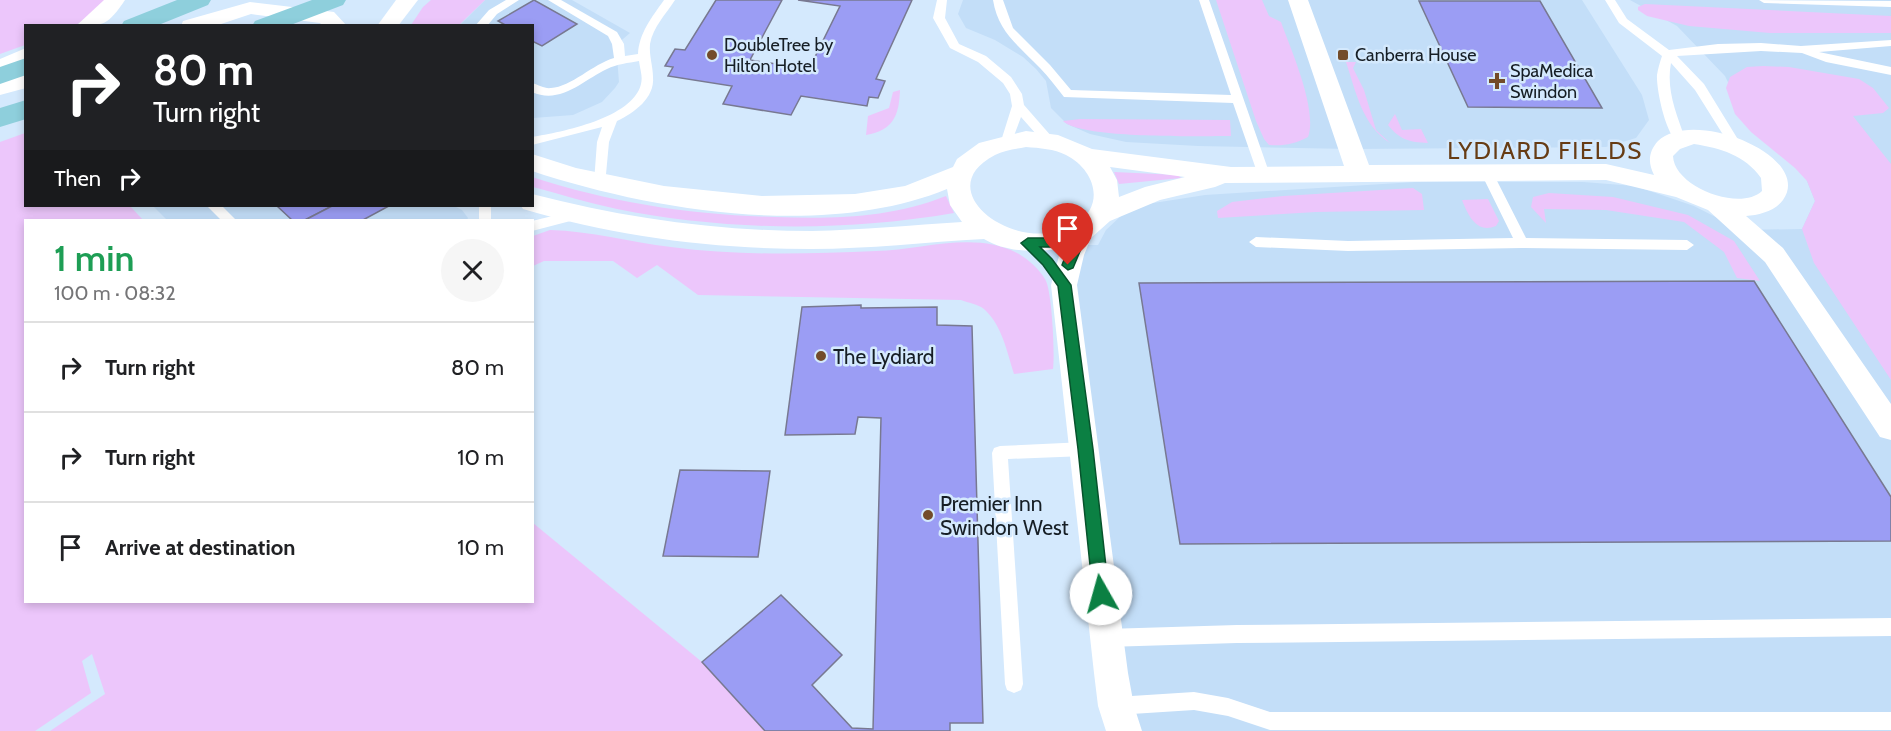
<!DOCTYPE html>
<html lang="en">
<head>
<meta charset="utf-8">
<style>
	body { margin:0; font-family:Cabin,sans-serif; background:#f6f6f6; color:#202124; height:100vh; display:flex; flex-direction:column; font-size:22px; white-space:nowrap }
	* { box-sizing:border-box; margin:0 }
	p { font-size:20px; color:#757577 }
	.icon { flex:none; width:33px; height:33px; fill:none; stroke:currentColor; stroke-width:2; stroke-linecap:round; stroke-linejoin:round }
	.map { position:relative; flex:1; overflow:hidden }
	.sheet { position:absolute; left:24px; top:219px; width:510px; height:384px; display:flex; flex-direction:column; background:#fff; border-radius:0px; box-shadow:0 3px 9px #0003 }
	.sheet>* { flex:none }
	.top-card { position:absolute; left:24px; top:24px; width:510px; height:183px; border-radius:0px; box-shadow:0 3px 9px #0003; background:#202124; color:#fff; overflow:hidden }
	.pin { position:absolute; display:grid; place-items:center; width:51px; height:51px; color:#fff; margin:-62px -26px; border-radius:50% 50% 50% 0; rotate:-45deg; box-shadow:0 0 6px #0007 }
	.pin .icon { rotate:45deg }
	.me { position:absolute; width:66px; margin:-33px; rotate:353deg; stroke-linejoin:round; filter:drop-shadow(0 0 4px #0008) }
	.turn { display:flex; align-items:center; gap:21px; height:126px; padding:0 30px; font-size:27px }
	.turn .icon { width:78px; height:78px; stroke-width:2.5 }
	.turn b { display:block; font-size:42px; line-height:51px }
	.then { display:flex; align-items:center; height:57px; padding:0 30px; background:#0003; gap:12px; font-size:22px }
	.round { display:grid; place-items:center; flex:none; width:63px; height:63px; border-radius:32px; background:#f6f6f6 }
	.overview { display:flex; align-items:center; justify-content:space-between; height:102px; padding:0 30px }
	h1 { font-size:36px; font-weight:600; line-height:45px; color:#1e9e55 }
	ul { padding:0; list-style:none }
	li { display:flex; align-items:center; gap:18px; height:90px; padding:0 30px; border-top:2px solid #e0e0e0 }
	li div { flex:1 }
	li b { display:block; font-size:22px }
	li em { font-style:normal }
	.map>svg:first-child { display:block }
</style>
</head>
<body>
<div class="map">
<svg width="1891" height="731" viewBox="0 0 1891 731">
	<rect width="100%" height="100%" fill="#d4e9fd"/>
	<g fill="#c3def8">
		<path d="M485,0H572L630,33L616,45L619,82L615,88L602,102L573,115L533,118L532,26H459Z"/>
		<path d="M963,0H1582L1642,95L1649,120L1636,138L1606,147L1351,149L1198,146L1126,142L1090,134L1067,124L1051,108L1046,81L1036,69L1023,57L995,40L966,28L958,14Z"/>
		<path d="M1630,0H1891V731H1108L1060,274L1054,263L1028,245H1098L1106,230L1123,214L1147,204L1205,195L1415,182H1583L1635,186L1694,206L1741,230L1802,229L1815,201L1799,161L1744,115L1725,76L1677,26Z"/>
		<path d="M153,206H454L462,210L468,218L467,220H167Z"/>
	</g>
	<g fill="#ecc6fb">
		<path d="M0,0H105L90,16L76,25L26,26L25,45L0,54Z"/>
		<path d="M431,0H485L459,25H411L423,7Z"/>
		<path d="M1216,0H1262L1269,16L1281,22C1291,50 1318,110 1308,137C1295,144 1284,146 1269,145L1264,139L1256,121Z"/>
		<path d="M1645,4L1891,16V33H1770L1689,26L1647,16L1638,10V7Z"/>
		<path d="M1346,62H1356L1353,68L1364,90L1376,130L1390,143C1362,125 1356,92 1346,62Z"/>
		<path d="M1763,66L1789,67L1859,79L1873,88L1889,108L1883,113L1853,116L1891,164V380L1814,263L1802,229L1815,201L1807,181L1795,168L1751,132L1735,114L1726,88L1730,77L1747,67Z"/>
		<path d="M900,90C899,115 894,130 866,135L868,116L889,108L893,92Z"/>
		<path d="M1395,114L1402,130L1421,129L1428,143C1409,142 1400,140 1388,125Z"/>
		<path d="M1080,119L1230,120L1231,136C1201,136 1081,139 1063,121Z"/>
		<path d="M25,133L26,206H130L143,220H26V602H532L533,523L702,662L765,731H50L105,694L92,654L82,661L91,693L35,731H0V142Z"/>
		<path d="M1114,172L1178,175L1181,178L1119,184Z"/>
		<path d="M532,177C612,203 692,215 775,217C834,219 891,218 946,196L954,213C843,232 727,231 617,209C588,203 560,194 533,187Z"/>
		<path d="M1413,188L1422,194L1424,210L1316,212L1218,218L1217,211L1232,202L1283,196Z"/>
		<path d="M1549,193L1613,197L1688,215L1734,241L1760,281L1737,278L1724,252L1684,222L1606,210L1544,209L1546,223L1531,207L1533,197Z"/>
		<path d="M1488,199L1499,221L1496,226C1476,234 1468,215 1462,200Z"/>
		<path d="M550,230C591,231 630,242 671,247C738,256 808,254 876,251C922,250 976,230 1019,254C1029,260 1039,269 1045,279C1052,289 1055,355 1053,369L1014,374C1007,352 1002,325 984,309C978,304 968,303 961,300L698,295L657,265L637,278L613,261H544L533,266V236Z"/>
	</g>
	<g fill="#9b9df4" stroke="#787991" stroke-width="1.5">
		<path d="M534,0L577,24L542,46L532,41V26H507L498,21Z"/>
		<path d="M716,0H782L750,60L809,69L840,6L798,0H912L876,79L885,81L878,98L869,97L867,106L801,96L791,115L723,104L732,86L668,76L673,67L665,66L675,49L685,50Z"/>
		<path d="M1419,1H1540L1602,108L1468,107Z"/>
		<path d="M277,206H332L305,220H292Z"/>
		<path d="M332,206H385L387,207L363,220H305Z"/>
		<path d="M1754,281L1891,497V541L1180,544L1139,283Z"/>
		<path d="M861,305V308L937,307V325L972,326L983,723H950V731H765L702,662L781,595L842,655L812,685L852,728L873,729L881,418L858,417L855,434L785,435L802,307Z"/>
		<path d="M680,470L770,471L758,557L663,556Z"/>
	</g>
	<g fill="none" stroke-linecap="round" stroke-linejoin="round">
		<g fill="#fff" fill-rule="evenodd">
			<path d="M506,0H519L497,14L487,26H475L489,10Z"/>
			<path d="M548,0H561L617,32L624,44L625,56L638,54C639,33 652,17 664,0H675C666,14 653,27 650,44C649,56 653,66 653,77C655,98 634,113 617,121L609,142L605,185L600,186L594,182L597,142L602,127L532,145V137C562,132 633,118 641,84C643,77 640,69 639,61C628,63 617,64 607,69C583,80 561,105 532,92V83C539,85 545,89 551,88C571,87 593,64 614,58L612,44L608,36Z"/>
			<path d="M937,0H947L945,18L959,44L986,56L1011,77L1022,94L1024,105L1052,137L1054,140L1052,143H1044L1021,117L1011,144H1003L1001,141L1012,106L1010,94L1003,83L978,62L950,48L933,18Z"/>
			<path d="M993,0H1003L1013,28L1050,65L1071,90L1231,95L1199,0H1209L1270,175L1269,178L1264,179L1258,175L1233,103L1064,97C1056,87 1049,77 1040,68C1019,46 998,32 993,0Z"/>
			<path d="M1605,0H1615L1627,19L1669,50L1718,44L1761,43L1801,46L1891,40V46L1819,52L1891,67V75L1826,62L1802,53L1761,51L1677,56L1704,84L1742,146L1740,149H1732L1695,90L1671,63C1666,89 1676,113 1685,138L1679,142C1666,138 1656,88 1657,75C1658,68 1660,62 1662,56L1619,23Z"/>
			<path d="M1759,0L1891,1V7L1764,3Z"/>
			<path d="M1487,169L1493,173L1526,238L1687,240L1694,245L1687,250L1522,248L1348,251L1256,247L1249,242L1256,237L1348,241L1513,238L1481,173Z"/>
			<path d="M207,206H222L236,220H221Z"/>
			<rect x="479" y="206" width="12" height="14"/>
			<path d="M577,210L582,212L584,215L582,218L532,231V221Z"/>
			<path d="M1085,442L1091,444L1093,449L1091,454L1085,456L1008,459L1023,684L1021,690L1014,693L1007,690L1005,684L992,453L994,448L1000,446Z"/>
			<path d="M1891,618V636L1237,643L1106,647L1100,644L1097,638L1100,632L1106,629L1237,625Z"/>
			<path d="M1194,692L1228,698L1270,712H1891V730H1270L1228,716L1194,710L1116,715L1109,713L1107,706L1109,699L1116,697Z"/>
		</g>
		<g fill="#fff" fill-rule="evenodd">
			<path d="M104,0H125C108,25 104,26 76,26Z"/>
			<path d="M396,0H418L398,26H377Z"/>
			<path d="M1288,0H1308L1369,165L1606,164L1654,175C1648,163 1648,152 1658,141C1693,107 1814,156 1783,200C1775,211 1759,215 1746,216L1783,248L1891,404V440L1880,437L1765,262L1708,210L1676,197L1606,180L1225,183L1215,187L1160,200L1110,221L1091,238L1084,255L1077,285L1128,673L1134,706L1142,731H1106L1098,706L1094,673L1051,285L1061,249C1034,252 1008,253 984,239C926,242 869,249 811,249C714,249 617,237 523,209L521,206H532V194C624,218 717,231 812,231C862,230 912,225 962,222L950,205L947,189C825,239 653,211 532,171V154L576,168L664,186L762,196L855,194L905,186L953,167L957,159L979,143L1026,131L1058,135L1092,149L1231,167L1344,166ZM1694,144C1720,148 1745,155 1761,178L1762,191C1740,212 1674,187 1673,156L1680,149ZM1026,147C1040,148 1054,149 1066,155C1094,169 1106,204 1077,223C1020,260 925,191 995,155C1004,150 1016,149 1026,147ZM1110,167L1185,177L1145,187L1119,197L1117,180Z"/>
			<path d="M250,2L326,11L334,12L347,26H323L320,23L251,14L215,26H181L183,21Z"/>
			<path d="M26,48V64L0,74V59Z"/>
			<path d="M26,73V88L0,95V80Z"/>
		</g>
		<g fill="#8ecfdc" fill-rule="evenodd">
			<path d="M177,0H211L208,5L156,26H121L124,21Z"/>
			<path d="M312,0H346L343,5L288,26H252L255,21Z"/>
			<path d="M26,58V75L0,84V67Z"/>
			<path d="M26,100V119L0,127V108Z"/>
		</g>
	</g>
	<path fill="#0b8043" stroke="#07532c" stroke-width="1.5" d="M1082,228L1088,232L1073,268L1068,270L1062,265L1072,240L1051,247H1040L1052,259L1071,285L1093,449L1109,594L1106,599L1101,602L1095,599L1093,594L1078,449L1058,286L1043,265L1021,243L1028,238H1050Z"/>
	<g fill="#734c2a" stroke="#d4e9fd" stroke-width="2">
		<circle cx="712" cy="55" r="6"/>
		<rect x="1337" y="49" width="12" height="12" rx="3"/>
		<path d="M1494 72h6v6h6v6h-6v6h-6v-6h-6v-6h6z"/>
		<circle cx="821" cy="356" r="6"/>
		<circle cx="928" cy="515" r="6"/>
	</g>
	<g text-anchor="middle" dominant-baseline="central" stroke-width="5" stroke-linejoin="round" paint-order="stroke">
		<g font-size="18" fill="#161e25" stroke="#d4e9fd" text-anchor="start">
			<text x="724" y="45">DoubleTree by<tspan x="724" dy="21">Hilton Hotel</tspan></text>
			<text x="1355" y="55">Canberra House</text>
			<text x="1510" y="71">SpaMedica<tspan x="1510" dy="21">Swindon</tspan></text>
		</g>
		<g font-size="21" fill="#161e25" stroke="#d4e9fd" text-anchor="start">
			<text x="833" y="356">The Lydiard</text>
			<text x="940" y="503">Premier Inn<tspan x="940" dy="24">Swindon West</tspan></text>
		</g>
		<g font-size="24" letter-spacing="1.5" fill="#673c14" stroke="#d4e9fd">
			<text x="1545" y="150">LYDIARD FIELDS</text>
		</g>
	</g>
</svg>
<div class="pin" style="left:1068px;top:265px;background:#d93025"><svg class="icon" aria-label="arrive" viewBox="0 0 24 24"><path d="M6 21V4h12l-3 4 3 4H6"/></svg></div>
<svg class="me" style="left:1101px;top:594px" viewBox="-20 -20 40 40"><circle r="19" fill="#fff"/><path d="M0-13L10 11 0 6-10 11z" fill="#0b8043"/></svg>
<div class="top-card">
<div class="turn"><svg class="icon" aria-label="right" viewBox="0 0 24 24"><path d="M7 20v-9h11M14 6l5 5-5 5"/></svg><div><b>80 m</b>Turn right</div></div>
<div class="then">Then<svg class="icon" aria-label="right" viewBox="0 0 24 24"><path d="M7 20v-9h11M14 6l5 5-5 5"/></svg></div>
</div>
<section class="sheet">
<div class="overview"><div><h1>1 min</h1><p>100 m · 08:32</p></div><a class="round"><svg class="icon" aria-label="close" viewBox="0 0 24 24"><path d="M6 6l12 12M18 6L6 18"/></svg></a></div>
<ul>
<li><svg class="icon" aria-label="right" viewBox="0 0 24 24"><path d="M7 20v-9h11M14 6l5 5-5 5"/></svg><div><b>Turn right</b></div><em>80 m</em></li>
<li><svg class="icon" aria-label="right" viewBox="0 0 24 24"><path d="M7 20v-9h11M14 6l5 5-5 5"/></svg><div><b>Turn right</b></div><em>10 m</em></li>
<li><svg class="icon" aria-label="arrive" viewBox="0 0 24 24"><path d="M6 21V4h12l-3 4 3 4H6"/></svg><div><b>Arrive at destination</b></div><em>10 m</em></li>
</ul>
</section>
</div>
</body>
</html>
